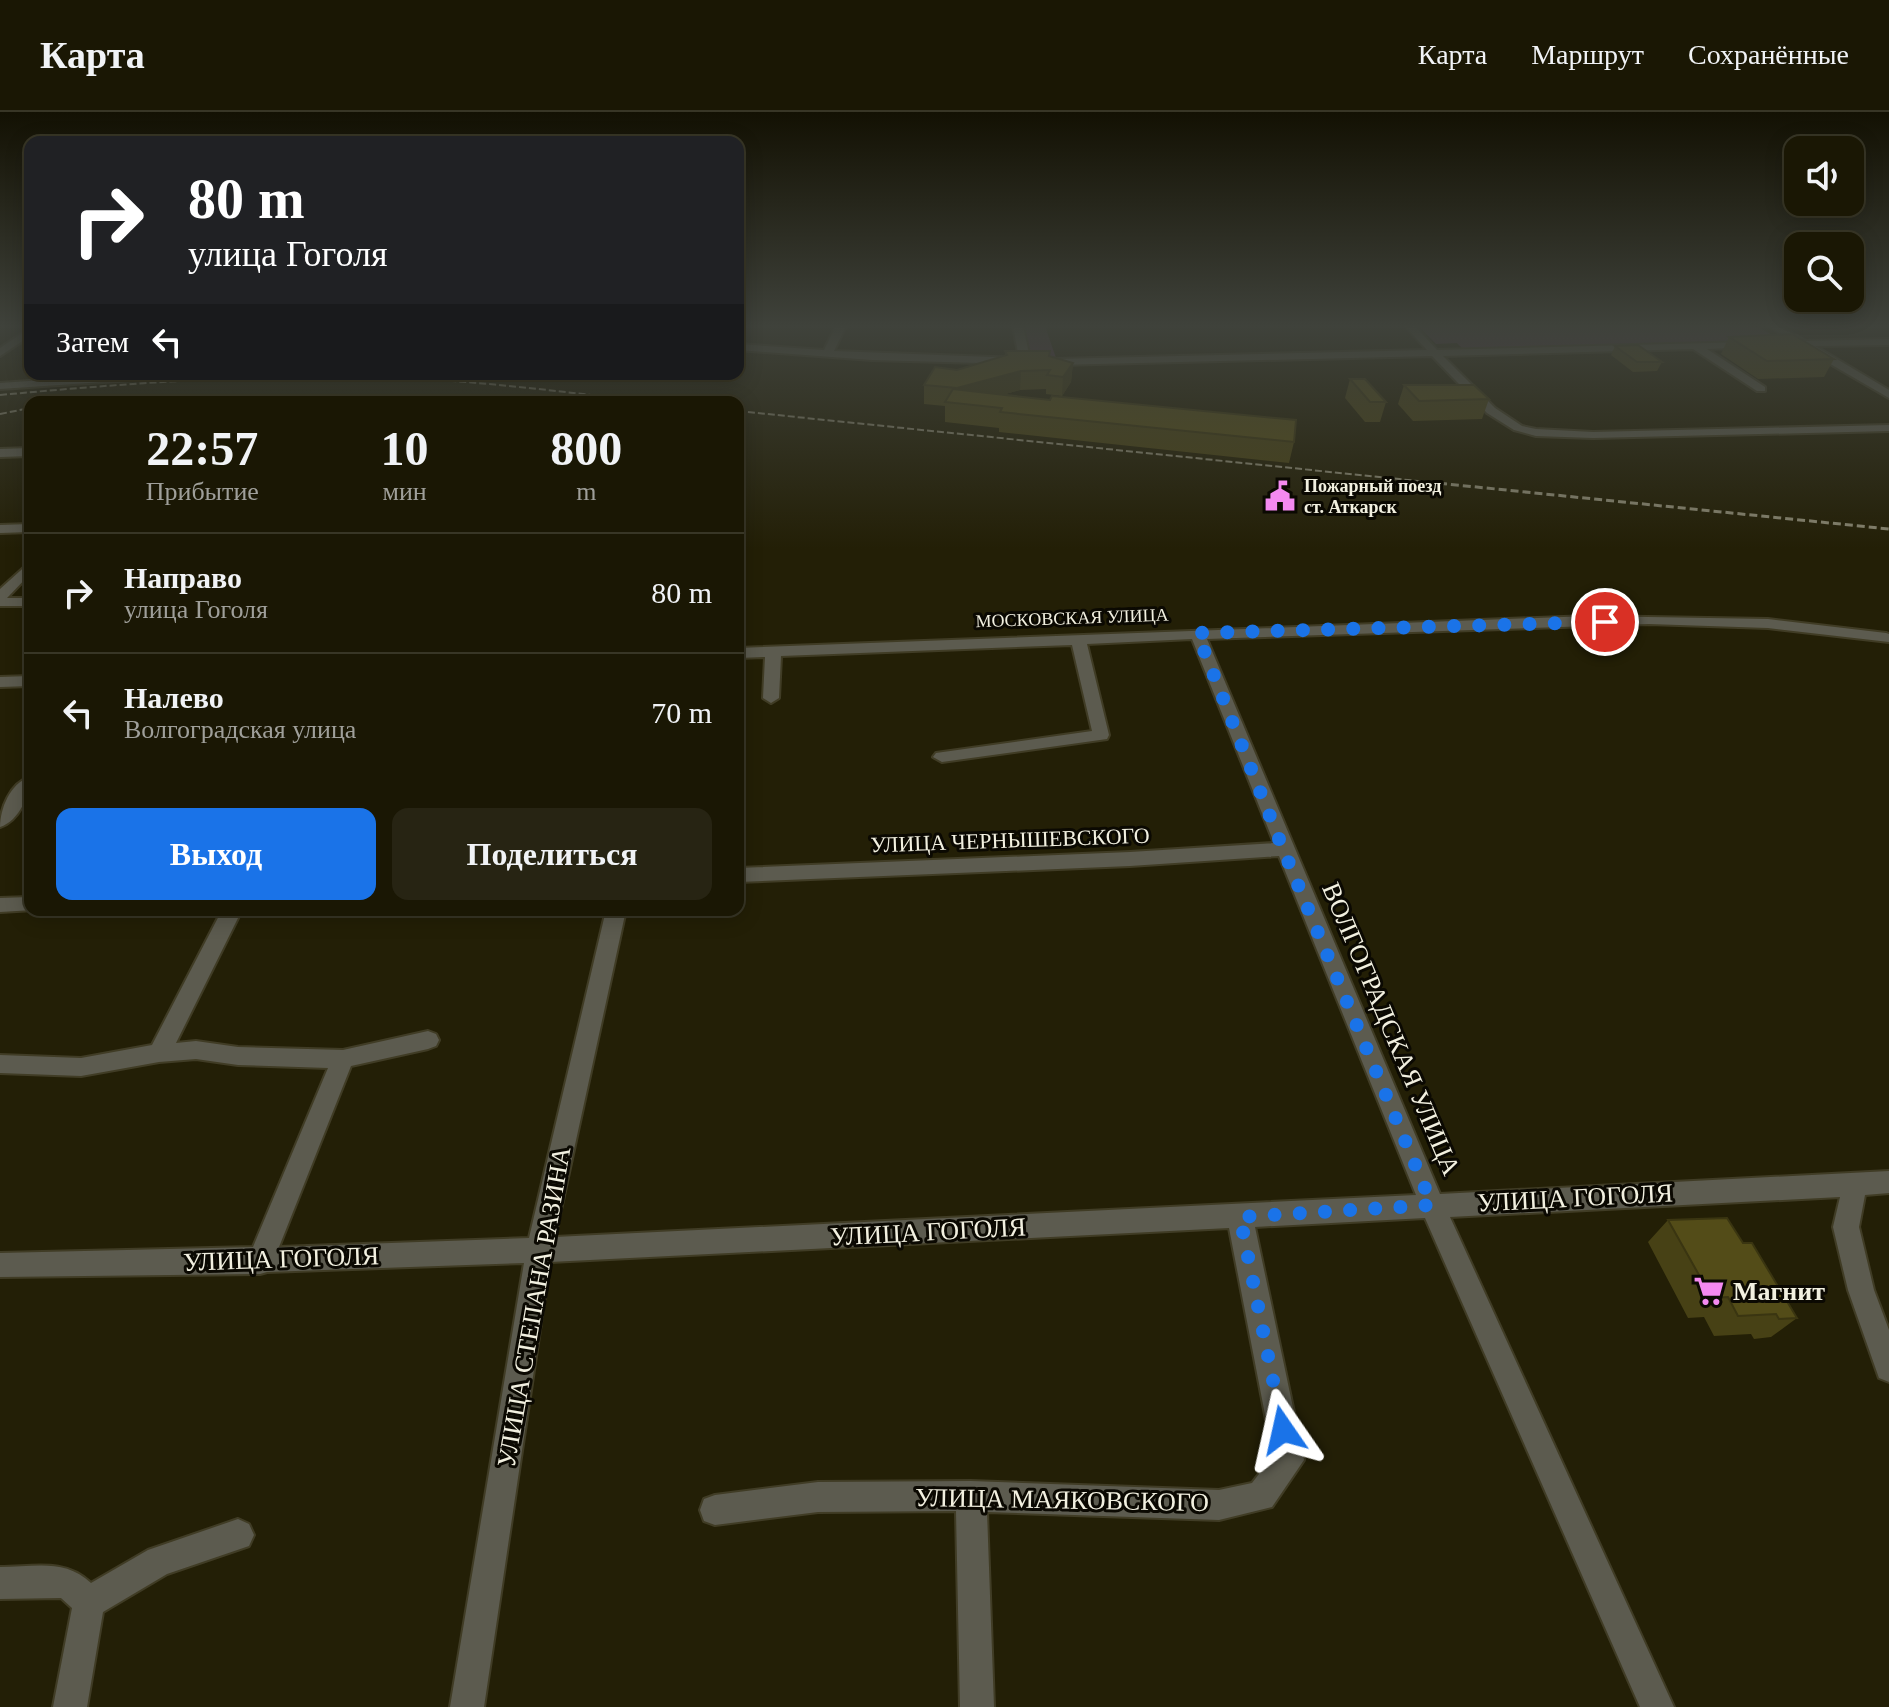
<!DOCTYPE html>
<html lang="ru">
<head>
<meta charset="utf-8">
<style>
	body { margin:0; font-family:Georgia,serif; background:#272413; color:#f1f3f6; height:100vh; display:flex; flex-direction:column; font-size:30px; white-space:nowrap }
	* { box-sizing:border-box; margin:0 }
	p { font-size:26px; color:#9f9f9a }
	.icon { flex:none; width:44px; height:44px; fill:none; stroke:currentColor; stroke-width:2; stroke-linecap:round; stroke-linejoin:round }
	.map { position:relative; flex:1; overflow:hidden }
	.details { position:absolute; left:24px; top:284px; width:720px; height:520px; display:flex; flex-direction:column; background:#1a1704; border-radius:16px; box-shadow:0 4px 20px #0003,0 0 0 2px #383626 }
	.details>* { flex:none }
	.hud { position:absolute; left:24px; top:24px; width:720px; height:244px; border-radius:16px; box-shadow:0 4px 20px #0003,0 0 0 2px #383626; background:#202124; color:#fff; overflow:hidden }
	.tools { position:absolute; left:1784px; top:24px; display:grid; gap:16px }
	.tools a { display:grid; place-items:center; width:80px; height:80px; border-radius:16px; background:#1a1704; box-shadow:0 4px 20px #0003,0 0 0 2px #383626; font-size:40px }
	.pin { position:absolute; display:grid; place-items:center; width:68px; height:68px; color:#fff; margin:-34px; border:4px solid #fff; border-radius:50%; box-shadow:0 2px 8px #0007 }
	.me { position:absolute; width:88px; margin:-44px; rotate:349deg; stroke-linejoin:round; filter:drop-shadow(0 0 6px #0008) }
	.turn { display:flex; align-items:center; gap:28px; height:168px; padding:0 32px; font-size:36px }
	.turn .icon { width:104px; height:104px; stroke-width:2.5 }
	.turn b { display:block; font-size:56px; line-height:68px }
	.then { display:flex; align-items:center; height:76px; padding:0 32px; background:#0003; gap:16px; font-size:30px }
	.eta { display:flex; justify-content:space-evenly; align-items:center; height:136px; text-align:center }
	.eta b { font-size:48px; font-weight:600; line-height:56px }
	.cta { display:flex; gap:16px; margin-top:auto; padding:16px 32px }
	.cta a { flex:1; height:92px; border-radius:16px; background:#1a73e8; color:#fff; font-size:32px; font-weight:600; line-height:92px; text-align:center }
	.cta a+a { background:#272413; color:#f1f3f6 }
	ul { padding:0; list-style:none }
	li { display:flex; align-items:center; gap:24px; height:120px; padding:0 32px; border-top:2px solid #383626 }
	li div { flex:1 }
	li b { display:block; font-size:30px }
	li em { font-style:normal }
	header { display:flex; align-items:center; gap:48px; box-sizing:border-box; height:112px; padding:0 40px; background:#1a1704; border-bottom:2px solid #383626 }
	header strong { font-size:38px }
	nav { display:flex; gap:44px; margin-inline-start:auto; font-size:28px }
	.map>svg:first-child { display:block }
</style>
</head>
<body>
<header>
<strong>Карта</strong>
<nav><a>Карта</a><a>Маршрут</a><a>Сохранённые</a></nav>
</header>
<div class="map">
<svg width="1889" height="1595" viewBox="0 0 1889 1595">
	<rect width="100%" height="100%" fill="#231f06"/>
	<g fill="#523150">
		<path d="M1023,214H1045L1056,246H1028Z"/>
		<path d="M1418,214H1747L1760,216L1782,229L1463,237L1457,231L1436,232Z"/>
	</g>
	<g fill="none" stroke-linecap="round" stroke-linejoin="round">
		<g stroke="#403c25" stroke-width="4">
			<g id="minor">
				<path d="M836,214H846L834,239L1019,246L1013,214H1023L1030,246L1056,247L1427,238L1405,214H1415L1437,238L1749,230L1753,231V235L1707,237L1765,275V279H1757L1693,237L1443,244L1495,296L1522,314L1536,317L1593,320L1889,313V319L1593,326L1536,324L1514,318L1487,301L1432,244L1056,253L872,248L738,238V232L824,238Z"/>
				<path d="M1769,214H1780L1805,229L1889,227V233L1815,234L1889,278V286L1801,235L1777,234V230L1792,229Z"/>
				<path d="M30,216V224L0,244V236Z"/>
				<path d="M130,262H182L177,265L0,277V271Z"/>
				<path d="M30,336V344L0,345V337Z"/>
				<path d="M30,412V420L0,421V413Z"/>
				<path d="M30,450V462L7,486H30V494H0V477Z"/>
				<path d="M1589,504L1768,507L1886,521L1889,522V530L1768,516L1649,512L1207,527L1440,1082L1889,1059V1081L1865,1083L1859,1115L1874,1178L1889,1218V1270L1879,1266L1848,1178L1833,1115L1840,1085L1450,1105L1674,1595H1640L1425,1106L1255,1115L1304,1348L1272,1395L1219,1408L987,1400L994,1595H960L956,1399L818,1400L715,1413L704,1409L700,1398L704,1387L715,1383L818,1370L971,1369L1219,1378L1252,1371L1273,1344L1229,1116L550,1150L484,1595H450L524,1151L267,1160L260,1162L0,1165V1141L253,1135L328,956L238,953L196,947L159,950L81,964L0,961V943L81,946L152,933L222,798H242L176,931L196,929L238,935L343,938L428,919L436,922L439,928L436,934L428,937L351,954L279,1135L529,1126L606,798H626L555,1125L1416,1083L1279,744L1130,754L738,770V756L1130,740L1274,731L1192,527L1087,532L1109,623L1107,627L942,650L933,645L936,641L1092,619L1072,533L781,544L779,586L771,591L763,586L765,545L738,546V536Z"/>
				<path d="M30,564V574L0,575V565Z"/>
				<path d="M30,665C30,683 19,709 0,715C0,697 10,671 30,665Z"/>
				<path d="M30,785V798H34L0,800V786Z"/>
				<path d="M238,1407L249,1412L254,1423L249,1434L167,1462L103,1500L87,1595H53L72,1496L61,1486L0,1487V1455C34,1455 65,1446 91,1471L148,1438Z"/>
			</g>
		</g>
		<use href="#minor" fill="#5c5b4f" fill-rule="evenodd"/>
		<g stroke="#85826d" stroke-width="2" stroke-dasharray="7 3" stroke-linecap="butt">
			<path d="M0,283C139,270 279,260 420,267C499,271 577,282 656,290"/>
			<path d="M738,299L1447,372"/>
			<path d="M0,302L30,296"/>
		</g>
		<path stroke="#85826d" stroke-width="3" stroke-dasharray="8 4" stroke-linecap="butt" d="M1427,370L1889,417"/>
	</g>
	<g fill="#474115">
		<path d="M1729,225L1834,247L1824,265L1758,267L1721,242Z"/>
		<path d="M1615,234L1662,250L1657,259L1633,260L1611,243Z"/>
		<path d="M1005,239L1049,244L1073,251L1071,270L1062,284L1046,282V277L1020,278L1002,283L1294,330L1289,351L999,320V316L945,310V294L924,292V273L957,258L1005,244Z"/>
		<path d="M1350,267L1386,290L1380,310H1365L1345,286Z"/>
		<path d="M1404,273L1489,287L1482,307L1413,309L1398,292Z"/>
		<path d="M1668,1108L1743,1131L1797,1206L1771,1225L1754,1227L1751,1222L1714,1224L1704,1205L1688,1206L1648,1130Z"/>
	</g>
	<g fill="#3a3511">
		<path d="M1073,251L1071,270L1062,284L1063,265Z"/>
		<path d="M1021,259L1020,278L967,292L957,291V276Z"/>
	</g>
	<g fill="#534c18" stroke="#3a3511" stroke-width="2">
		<path d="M1792,222L1834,247L1767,249L1729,225Z"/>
		<path d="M1638,233L1662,250H1637L1615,234Z"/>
		<path d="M1005,239H1050L1049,244L1073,251L1063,265L1047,263L1050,258L1021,259L957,276L924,273L935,255L957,258L1007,243Z"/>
		<path d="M1350,267H1365L1386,290H1370Z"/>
		<path d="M1404,273H1474L1489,287L1419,289Z"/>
		<path d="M953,277L1050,288L1052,284L1296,308L1294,330L1000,300L1002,296L945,290Z"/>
		<path d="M1727,1106L1743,1131H1752L1797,1206L1779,1207L1776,1202L1738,1204L1728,1185L1712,1186L1668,1108Z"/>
	</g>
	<linearGradient id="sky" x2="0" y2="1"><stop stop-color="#131103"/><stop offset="0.49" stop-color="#3f423b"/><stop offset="1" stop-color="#3f423b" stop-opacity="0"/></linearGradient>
	<rect width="1889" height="437" fill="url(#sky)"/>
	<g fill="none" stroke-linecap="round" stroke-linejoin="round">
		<path stroke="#1a73e8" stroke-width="14" stroke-dasharray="0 25.2" d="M1283,1318L1240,1105L1432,1093L1283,737L1197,521L1605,510"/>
	</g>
	<defs>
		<g id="civic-bare" transform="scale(2.4)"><path d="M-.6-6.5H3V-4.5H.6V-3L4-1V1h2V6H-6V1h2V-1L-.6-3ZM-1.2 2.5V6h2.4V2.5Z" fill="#f489f0" stroke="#0b0902" stroke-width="2.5" paint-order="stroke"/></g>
		<g id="supermarket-bare" transform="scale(2.4)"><path d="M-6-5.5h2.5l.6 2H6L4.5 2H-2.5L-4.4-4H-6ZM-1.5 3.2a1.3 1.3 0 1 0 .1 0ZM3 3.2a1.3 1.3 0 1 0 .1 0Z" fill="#f489f0" stroke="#0b0902" stroke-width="2.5" paint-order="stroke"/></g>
	</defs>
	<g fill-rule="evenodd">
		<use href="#civic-bare" x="1280" y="384"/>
		<use href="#supermarket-bare" x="1709" y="1179"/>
	</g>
	<g text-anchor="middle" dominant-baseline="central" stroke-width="6" stroke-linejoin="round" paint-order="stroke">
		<g font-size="18" font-weight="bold" fill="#f2f0e0" stroke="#0b0902" text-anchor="start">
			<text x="1304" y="374">Пожарный поезд<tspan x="1304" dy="21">ст. Аткарск</tspan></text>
		</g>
		<g font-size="18" fill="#f2f0e0" stroke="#0b0902">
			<text transform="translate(1072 506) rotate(-2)">МОСКОВСКАЯ УЛИЦА</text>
		</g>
		<g font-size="22" fill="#f2f0e0" stroke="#0b0902">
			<text transform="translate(1010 728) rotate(-2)">УЛИЦА ЧЕРНЫШЕВСКОГО</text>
		</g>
		<g font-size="26" fill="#f2f0e0" stroke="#0b0902">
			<text transform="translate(1391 917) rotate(67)">ВОЛГОГРАДСКАЯ УЛИЦА</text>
			<text transform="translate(1575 1086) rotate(-3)">УЛИЦА ГОГОЛЯ</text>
			<text transform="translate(928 1120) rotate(-3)">УЛИЦА ГОГОЛЯ</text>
			<text transform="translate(281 1147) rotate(-2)">УЛИЦА ГОГОЛЯ</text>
			<text transform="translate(534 1195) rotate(-80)">УЛИЦА СТЕПАНА РАЗИНА</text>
			<text transform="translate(1062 1388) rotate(1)">УЛИЦА МАЯКОВСКОГО</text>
		</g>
		<g font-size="26" font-weight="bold" fill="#f2f0e0" stroke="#0b0902" text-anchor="start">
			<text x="1733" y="1179">Магнит</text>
		</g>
	</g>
</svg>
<div class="tools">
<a><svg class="icon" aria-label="sound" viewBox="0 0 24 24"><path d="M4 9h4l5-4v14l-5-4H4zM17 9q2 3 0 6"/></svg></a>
<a><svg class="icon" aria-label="search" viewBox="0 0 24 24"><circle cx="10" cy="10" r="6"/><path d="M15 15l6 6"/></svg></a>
</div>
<div class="pin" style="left:1605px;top:510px;background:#d93025"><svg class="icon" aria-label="arrive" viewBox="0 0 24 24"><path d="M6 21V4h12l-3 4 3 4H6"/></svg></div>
<svg class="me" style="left:1283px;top:1318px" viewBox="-20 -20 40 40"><path d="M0-17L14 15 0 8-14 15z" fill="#1a73e8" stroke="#fff" stroke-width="4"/></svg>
<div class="hud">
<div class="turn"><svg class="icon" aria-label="right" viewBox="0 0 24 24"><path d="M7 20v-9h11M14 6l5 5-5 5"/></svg><div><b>80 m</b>улица Гоголя</div></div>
<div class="then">Затем<svg class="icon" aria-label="left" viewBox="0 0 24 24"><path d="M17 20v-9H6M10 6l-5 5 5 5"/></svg></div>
</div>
<section class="details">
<div class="eta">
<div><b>22:57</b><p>Прибытие</p></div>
<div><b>10</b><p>мин</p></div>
<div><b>800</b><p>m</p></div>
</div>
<ul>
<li><svg class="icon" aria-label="right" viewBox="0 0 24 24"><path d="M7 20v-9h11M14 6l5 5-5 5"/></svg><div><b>Направо</b><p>улица Гоголя</p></div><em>80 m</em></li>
<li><svg class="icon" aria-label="left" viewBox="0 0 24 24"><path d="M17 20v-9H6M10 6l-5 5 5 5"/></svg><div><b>Налево</b><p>Волгоградская улица</p></div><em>70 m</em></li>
</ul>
<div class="cta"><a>Выход</a><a>Поделиться</a></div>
</section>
</div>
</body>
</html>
